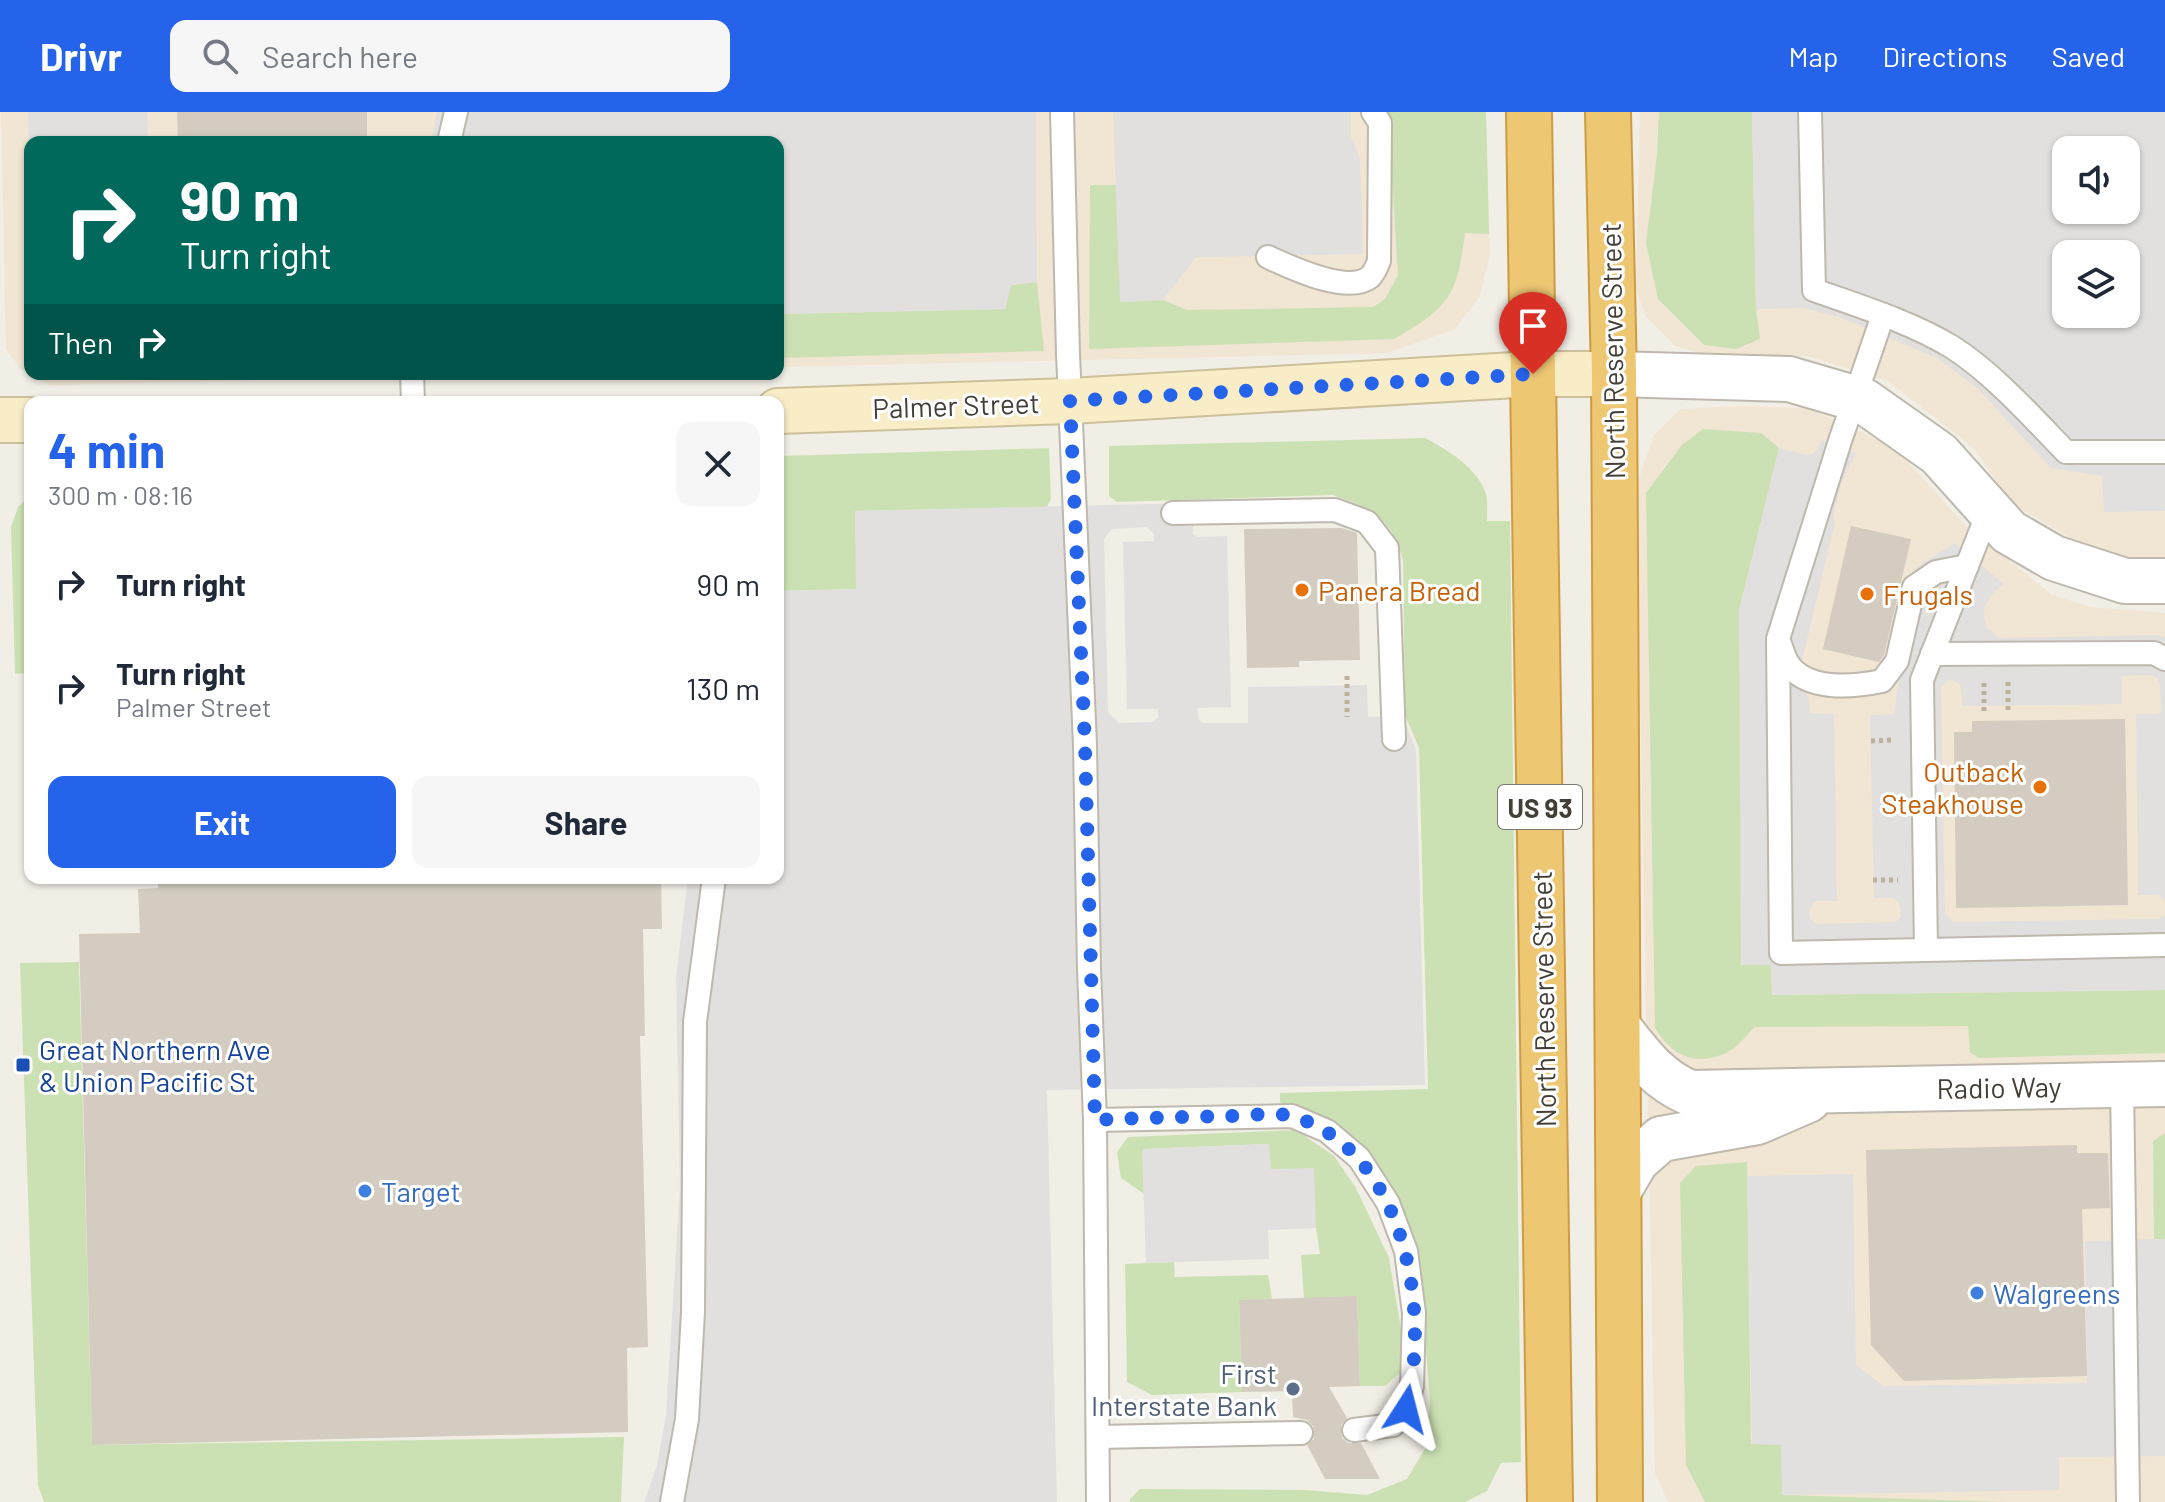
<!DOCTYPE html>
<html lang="en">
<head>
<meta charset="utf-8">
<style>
	body { margin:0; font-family:Barlow,sans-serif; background:#f6f6f7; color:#1f2937; height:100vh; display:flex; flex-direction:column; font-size:30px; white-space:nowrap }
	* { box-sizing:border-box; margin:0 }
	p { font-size:26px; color:#747a83 }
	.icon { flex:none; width:44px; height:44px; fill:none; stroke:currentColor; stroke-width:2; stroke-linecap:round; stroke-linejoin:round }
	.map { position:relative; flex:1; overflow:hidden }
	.details { position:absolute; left:24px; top:284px; width:760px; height:488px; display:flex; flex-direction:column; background:#fff; border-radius:16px; box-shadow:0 2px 6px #0004 }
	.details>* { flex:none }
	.hud { position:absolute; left:24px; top:24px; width:760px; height:244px; border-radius:16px; box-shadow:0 2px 6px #0004; background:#00695c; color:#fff; overflow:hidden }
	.fabs { position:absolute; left:2052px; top:24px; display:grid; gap:16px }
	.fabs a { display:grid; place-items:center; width:88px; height:88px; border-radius:16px; background:#fff; box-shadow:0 2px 6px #0004; font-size:40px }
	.pin { position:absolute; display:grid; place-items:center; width:68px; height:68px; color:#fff; margin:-82px -34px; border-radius:50% 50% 50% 0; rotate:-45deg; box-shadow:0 0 8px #0007 }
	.pin .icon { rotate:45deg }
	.me { position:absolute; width:88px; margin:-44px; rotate:9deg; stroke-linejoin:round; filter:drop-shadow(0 0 6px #0008) }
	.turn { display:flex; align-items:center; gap:28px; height:168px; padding:0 24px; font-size:36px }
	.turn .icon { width:104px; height:104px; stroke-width:2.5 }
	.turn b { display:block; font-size:56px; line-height:68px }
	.then { display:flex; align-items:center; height:76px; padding:0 24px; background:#0003; gap:16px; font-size:30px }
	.round { display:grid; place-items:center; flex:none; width:84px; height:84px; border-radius:16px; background:#f6f6f7 }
	.summary { display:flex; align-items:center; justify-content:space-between; height:136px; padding:0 24px }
	h1 { font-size:48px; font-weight:700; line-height:60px; color:#2563eb }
	.action { display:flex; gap:16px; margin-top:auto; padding:16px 24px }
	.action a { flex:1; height:92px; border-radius:16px; background:#2563eb; color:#fff; font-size:32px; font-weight:700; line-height:92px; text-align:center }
	.action a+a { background:#f6f6f7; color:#1f2937 }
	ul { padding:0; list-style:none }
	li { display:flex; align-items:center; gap:24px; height:104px; padding:0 24px }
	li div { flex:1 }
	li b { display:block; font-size:30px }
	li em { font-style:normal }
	header { display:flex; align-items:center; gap:48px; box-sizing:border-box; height:112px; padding:0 40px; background:#2563eb; color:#fff }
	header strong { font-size:38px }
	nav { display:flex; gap:44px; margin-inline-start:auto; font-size:28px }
	.search { width:560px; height:72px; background:#f6f6f7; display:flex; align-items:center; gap:20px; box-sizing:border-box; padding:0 28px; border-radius:16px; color:#747a83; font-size:30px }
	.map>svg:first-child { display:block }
</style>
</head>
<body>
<header>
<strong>Drivr</strong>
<div class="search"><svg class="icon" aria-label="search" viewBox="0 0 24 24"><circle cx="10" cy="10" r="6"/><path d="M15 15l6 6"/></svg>Search here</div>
<nav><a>Map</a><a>Directions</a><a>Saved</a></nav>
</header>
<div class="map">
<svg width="2165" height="1390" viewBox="0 0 2165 1390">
	<rect width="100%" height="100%" fill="#f1eee6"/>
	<g fill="#f1e5d3" fill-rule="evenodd">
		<path d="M1,0H1486L1490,142L1480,184L1455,217L1387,241L778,255V30H30V262L21,257L6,237Z"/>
		<path d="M1640,0H2165V449L2118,446L2071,426L2011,391L1976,338L1888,269L1808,244L1719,246L1675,234L1646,205L1636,177ZM2066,38H2126V98H2066ZM2066,142H2126V202H2066Z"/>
		<path d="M30,262H499L50,273Z"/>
		<path d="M1740,294L1808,296L1878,328L1904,346L1965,413L2052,483L2091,495L2165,501V1390H1668L1655,1361L1636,375L1654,323L1681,297Z"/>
	</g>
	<g fill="#cce1b3">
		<path d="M1388,0H1486L1489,122L1465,121C1457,184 1450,195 1394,227L1089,237L1090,73H1117L1121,190L1163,188L1187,198L1373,195L1385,187L1398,163Z"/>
		<path d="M1659,0H1752L1756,196L1760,227L1736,237L1704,233L1658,187L1646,131L1657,43Z"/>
		<path d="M1037,170L1044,239L778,246V202L1005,197L1011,173Z"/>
		<path d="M1703,317L1761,321L1779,336L1739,499L1771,853L1772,883L2165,878V941L1979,946L1970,940L1968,914L1755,915C1747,922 1740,933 1731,938C1700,956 1673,946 1655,916L1646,381L1682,333Z"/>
		<path d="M1425,326C1448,338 1478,356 1486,382C1488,390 1487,400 1487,409H1510L1521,1350L1501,1351L1487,1379L1465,1390H1130V1387L1140,1377L1305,1378L1367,1383L1407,1367L1426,1335L1430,1287L1418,1143L1391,1075L1340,1016L1280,990V981L1428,977L1419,636L1405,603L1403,448C1393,407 1370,396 1333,383L1117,390L1109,384V334Z"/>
		<path d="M1049,336L1051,387L1047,395L855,399L857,477L778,479V344Z"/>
		<path d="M30,384V561L15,562L11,415L18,395Z"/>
		<path d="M79,850L92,1333L624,1325L621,1390H44L38,1373L20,851Z"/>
		<path d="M1296,1018L1334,1044L1356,1076L1389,1146L1404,1234L1400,1261L1385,1274H1360L1357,1185L1304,1187L1301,1143L1320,1142L1316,1116L1270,1057L1269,1032L1143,1037L1144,1082L1121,1066L1117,1040L1128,1025Z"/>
		<path d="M2165,1021V1127H2154L2153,1029Z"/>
		<path d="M1747,1050L1751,1332H1782L1783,1383L2004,1390H1705L1686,1353L1680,1071L1696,1054Z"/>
		<path d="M1174,1150L1175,1165L1268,1163L1272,1187L1239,1189L1242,1280L1152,1283L1127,1270L1125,1152Z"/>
	</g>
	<g fill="#e2e0de" fill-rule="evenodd">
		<path d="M28,0H147L148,30H30V82Z"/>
		<path d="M437,0H1036L1037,170L1011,173L1005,197L778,202V30H431Z"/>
		<path d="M1113,0H1351V25L1360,47L1363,142L1196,145L1163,188L1120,190Z"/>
		<path d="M1752,0H2165V399L2104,400L2102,364L2051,356L1976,275L1935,245L1842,206L1803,196L1756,197ZM2066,38H2126V98H2066ZM2066,142H2126V202H2066Z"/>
		<path d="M1823,328L1856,341L1840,374L1833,405L1835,410L1803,545V576L1808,585L1810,601L1834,602L1837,789H1815L1809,799L1810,806L1816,812L1896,810L1901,804L1899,790L1893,786H1874L1870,603L1894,602L1915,456L1955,431L2004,472L1992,482L1985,494L1984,504L1986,515L1999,526L2157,523L2165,525V789L2158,783H2138L2136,602H2158L2161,599L2160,572L2156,565L2149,563L2122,564V592L1963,594L1960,572L1950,567L1941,575L1945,802L1954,810L2159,807L2165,803V878L1772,883L1771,853H1741L1739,499L1779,336L1807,343L1814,341Z"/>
		<path d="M1192,391L1193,422L1197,425L1227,424L1231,595L1197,596L1199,608L1204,611H1248V575L1367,573L1368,605L1402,604L1416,637L1425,973L1047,978L1057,1390H644L657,1354L666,1303L680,1074L676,865L688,766H778V479L856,477L855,399ZM1147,415L1154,422V429L1123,430L1127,597H1158V605L1153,610L1119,611L1108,600L1104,427L1112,417Z"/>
		<path d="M1269,1032L1271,1057L1314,1056L1316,1116L1268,1118L1269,1147L1146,1151L1142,1037Z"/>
		<path d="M1853,1062L1856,1253L1883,1274L2087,1271L2085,1129L2165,1127V1344L2059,1345V1378L1782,1383L1781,1333L1752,1332L1747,1064Z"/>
	</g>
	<g fill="#d4ccc0">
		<path d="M177,0H367V30H178Z"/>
		<path d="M1851,414L1911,427L1884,543L1879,550L1823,537Z"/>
		<path d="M1342,416L1357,421L1360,548L1299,549V555L1247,556L1244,417Z"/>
		<path d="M2125,607L2128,793L1956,796L1954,620H1972V609Z"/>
		<path d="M158,766H661L662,817H643L645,924H640L648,1235L627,1236L628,1320L92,1333L79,822L140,821L138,777L158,776Z"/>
		<path d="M2077,1033V1041H2108L2110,1096L2082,1097L2087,1264L1904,1269L1871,1233L1866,1038Z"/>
		<path d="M1357,1184L1360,1274L1329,1275L1347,1306L1341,1313L1342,1326L1349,1331H1361L1380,1367H1325L1307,1333L1314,1327L1313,1314L1307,1308L1293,1305L1292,1279L1242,1280L1239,1188Z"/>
	</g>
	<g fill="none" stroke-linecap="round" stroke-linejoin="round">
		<g stroke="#beb8ad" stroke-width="26">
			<g id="lane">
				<path d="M1062,0L1068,242L1085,633L1089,857L1095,1008L1098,1390"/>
				<path d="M1810,0L1814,178C1859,194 1911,210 1952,235C1993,261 2032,305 2066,340H2165"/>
				<path d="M449,30L456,0"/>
				<path d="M1268,145C1290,155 1347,183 1370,165C1374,161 1377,154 1379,149L1380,11L1373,0"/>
				<path d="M1883,203L1840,329L1778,527L1781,841L2165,833"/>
				<path d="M412,262L413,290"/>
				<path d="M1173,401L1335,398L1367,410L1387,436L1394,627"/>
				<path d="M1780,532C1782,537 1784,544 1787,550C1805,580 1853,575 1882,569L1897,549L1914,475L1936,460L1967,454"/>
				<path d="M1932,542L2154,541L2165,547"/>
				<path d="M1926,838L1922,568L1989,398"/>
				<path d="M2122,972L2128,1390"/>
				<path d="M1095,1008L1292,1004L1327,1019L1359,1046L1388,1091L1406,1139L1414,1201L1412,1274L1406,1297L1393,1313L1354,1318"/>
				<path d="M1098,1325L1301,1321"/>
				<path d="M672,1390L687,1307L693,1200L695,910L714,766"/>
			</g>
		</g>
		<g stroke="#beb8ad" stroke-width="48">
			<g id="street">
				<path d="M1614,262L1789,267L1864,289L1939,342L2009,420L2054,446L2125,469H2165"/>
				<path d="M1619,916C1640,943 1658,968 1690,981L2165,972"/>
				<path d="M1619,1078L1636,1049L1661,1027L1757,1010L1808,988"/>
			</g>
		</g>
		<g stroke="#ccc09a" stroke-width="48">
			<g id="secondary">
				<path d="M778,299L1070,289L1533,262H1614"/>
				<path d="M0,308H30"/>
			</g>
		</g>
		<g stroke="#cc9c45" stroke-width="48">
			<g id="highway">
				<path d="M1529,0L1550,1390"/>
				<path d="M1608,0L1614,262L1620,1390"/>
			</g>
		</g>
		<g stroke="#bcb19c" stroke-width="5" stroke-dasharray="4 4" stroke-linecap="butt">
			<path d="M1347,564V605"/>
			<path d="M2008,570V601"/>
			<path d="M1984,571V601"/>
			<path d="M1871,629L1893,628"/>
			<path d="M1873,768H1898"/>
		</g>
		<use href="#lane" stroke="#fff" stroke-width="22"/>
		<use href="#street" stroke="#fff" stroke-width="44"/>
		<use href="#secondary" stroke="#f9edc8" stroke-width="44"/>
		<use href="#highway" stroke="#eec773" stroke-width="44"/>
	</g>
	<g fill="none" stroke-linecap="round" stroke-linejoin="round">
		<path stroke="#2563eb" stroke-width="14" stroke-dasharray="0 25.2" d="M1406,1297C1431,1199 1406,1041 1295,1005C1276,999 1249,1004 1229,1004C1184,1005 1139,1006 1095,1008L1085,633L1070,289L1533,262"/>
	</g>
	<g fill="#e8710a" stroke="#fff" stroke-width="3">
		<circle cx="1302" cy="478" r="8"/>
		<circle cx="1867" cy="482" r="8"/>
		<circle cx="2040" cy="675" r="8"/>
	</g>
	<rect fill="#1a4fb4" stroke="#fff" stroke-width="3" x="15" y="945" width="16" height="16" rx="4"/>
	<g fill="#3f7fe0" stroke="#fff" stroke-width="3">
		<circle cx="365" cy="1079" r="8"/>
		<circle cx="1977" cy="1181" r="8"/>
	</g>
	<circle fill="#5c6f8a" stroke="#fff" stroke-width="3" cx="1293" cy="1277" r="8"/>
	<g text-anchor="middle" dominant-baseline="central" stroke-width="6" stroke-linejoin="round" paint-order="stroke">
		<rect fill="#fff" stroke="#7b7872" stroke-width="2" x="1498" y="673" width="84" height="44" rx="6"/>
		<g font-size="26" font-weight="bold" fill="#433e36">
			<text x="1540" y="695">US 93</text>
		</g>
		<g font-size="28" fill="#433e36" stroke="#fff">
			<text transform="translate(1612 239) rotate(-91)">North Reserve Street</text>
			<text transform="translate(956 293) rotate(-2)">Palmer Street</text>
			<text transform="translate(1543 887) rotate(-91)">North Reserve Street</text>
			<text transform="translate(1999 975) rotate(-1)">Radio Way</text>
		</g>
		<g font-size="28" fill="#c56008" stroke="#fff" text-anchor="start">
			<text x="1318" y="478">Panera Bread</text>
			<text x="1883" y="482">Frugals</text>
			<text x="2024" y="659" text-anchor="end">Outback<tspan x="2024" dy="32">Steakhouse</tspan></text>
		</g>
		<g font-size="28" fill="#164399" stroke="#fff" text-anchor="start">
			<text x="39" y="937">Great Northern Ave<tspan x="39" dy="32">&amp; Union Pacific St</tspan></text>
		</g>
		<g font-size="28" fill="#366cbe" stroke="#fff" text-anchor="start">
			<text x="381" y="1079">Target</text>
			<text x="1993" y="1181">Walgreens</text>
		</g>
		<g font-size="28" fill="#4e5e75" stroke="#fff" text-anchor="end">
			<text x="1277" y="1261">First<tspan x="1277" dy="32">Interstate Bank</tspan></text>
		</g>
	</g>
</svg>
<div class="fabs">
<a><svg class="icon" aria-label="sound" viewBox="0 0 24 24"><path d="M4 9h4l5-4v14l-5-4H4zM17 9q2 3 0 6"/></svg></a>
<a><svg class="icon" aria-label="layers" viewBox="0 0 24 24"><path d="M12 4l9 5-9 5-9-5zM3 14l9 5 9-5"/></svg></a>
</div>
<div class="pin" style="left:1533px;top:262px;background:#d93025"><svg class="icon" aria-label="arrive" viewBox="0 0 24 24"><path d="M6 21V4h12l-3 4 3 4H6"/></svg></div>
<svg class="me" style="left:1406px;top:1297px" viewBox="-20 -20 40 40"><path d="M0-17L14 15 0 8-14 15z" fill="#2563eb" stroke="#fff" stroke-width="4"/></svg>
<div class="hud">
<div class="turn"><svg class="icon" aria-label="right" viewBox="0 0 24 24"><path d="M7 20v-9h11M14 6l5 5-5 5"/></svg><div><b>90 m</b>Turn right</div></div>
<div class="then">Then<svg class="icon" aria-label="right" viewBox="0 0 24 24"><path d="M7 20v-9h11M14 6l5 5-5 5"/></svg></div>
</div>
<section class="details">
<div class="summary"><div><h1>4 min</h1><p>300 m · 08:16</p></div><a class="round"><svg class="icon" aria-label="close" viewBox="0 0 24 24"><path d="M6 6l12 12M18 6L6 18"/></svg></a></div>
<ul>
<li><svg class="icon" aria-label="right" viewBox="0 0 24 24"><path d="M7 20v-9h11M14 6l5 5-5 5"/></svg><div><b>Turn right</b></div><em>90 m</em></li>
<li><svg class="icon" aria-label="right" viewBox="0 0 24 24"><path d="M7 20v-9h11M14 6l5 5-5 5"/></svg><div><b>Turn right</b><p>Palmer Street</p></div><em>130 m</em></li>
</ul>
<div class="action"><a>Exit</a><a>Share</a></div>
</section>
</div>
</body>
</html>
